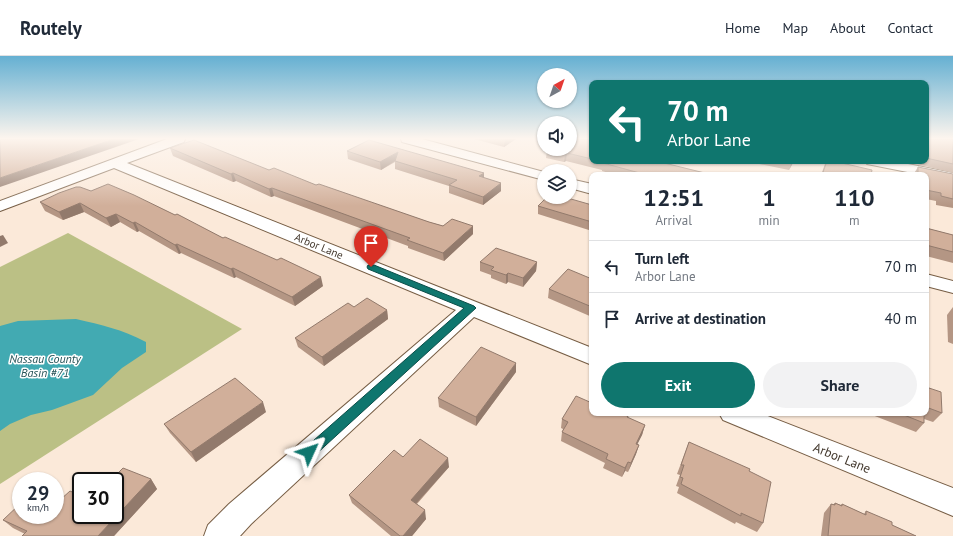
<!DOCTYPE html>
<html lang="en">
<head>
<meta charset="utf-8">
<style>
	body { margin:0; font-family:"PT Sans",sans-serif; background:#f2f2f3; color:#1f2937; height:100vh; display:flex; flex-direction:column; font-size:15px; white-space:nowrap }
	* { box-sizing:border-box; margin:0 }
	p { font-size:13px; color:#747a83 }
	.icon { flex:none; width:22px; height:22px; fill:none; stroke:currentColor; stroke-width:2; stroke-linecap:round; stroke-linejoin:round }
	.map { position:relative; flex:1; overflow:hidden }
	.drawer { position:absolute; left:589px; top:116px; width:340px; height:244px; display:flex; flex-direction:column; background:#fff; border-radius:8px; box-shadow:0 1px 3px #0004 }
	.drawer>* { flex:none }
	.top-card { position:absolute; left:589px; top:24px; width:340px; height:84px; border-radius:8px; box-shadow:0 1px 3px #0004; background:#0f766e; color:#fff; overflow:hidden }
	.needle { width:26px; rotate:40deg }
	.tools { position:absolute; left:537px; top:12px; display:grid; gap:8px }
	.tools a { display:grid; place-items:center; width:40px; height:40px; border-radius:50%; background:#fff; box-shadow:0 1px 3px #0004; font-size:20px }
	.speed { position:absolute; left:12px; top:416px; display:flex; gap:8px; font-size:20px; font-weight:700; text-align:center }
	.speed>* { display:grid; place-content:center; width:52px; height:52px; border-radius:50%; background:#fff; box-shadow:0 1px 3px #0004; line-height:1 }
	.speed small { font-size:10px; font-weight:400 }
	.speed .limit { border:2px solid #111; border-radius:6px; background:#fff; color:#111 }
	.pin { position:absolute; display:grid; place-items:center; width:34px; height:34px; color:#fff; margin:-41px -17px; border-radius:50% 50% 50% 0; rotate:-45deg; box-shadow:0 0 4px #0007 }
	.pin .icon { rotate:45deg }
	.me { position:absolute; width:44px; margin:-22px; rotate:48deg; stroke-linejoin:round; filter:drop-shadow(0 0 3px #0008) }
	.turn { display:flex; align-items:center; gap:14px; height:84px; padding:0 12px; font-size:18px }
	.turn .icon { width:52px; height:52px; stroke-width:2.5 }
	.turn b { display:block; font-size:28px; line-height:34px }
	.eta { display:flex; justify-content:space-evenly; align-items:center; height:68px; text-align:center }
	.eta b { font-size:24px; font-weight:700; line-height:28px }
	.primary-button { display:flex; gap:8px; margin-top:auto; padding:8px 12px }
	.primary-button a { flex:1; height:46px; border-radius:24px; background:#0f766e; color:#fff; font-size:16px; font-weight:700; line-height:46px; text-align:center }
	.primary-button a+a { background:#f2f2f3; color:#1f2937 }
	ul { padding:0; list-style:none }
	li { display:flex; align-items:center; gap:12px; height:52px; padding:0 12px; border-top:1px solid #e0e1e3 }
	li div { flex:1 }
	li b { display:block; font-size:15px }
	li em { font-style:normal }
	header { display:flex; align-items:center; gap:24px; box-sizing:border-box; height:56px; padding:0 20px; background:#fff; border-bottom:1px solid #e0e1e3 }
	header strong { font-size:19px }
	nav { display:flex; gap:22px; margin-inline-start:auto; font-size:14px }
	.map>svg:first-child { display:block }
</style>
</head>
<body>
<header>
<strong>Routely</strong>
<nav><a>Home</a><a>Map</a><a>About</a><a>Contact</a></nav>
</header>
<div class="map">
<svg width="953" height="480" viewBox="0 0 953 480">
	<rect width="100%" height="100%" fill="#fbe9d9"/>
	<path fill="#bbc085" d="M68,177L242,273L0,428V211Z"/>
	<path fill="#42aab2" d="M76,263C102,269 121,273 146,286V296L122,312L93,339L52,354L31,359L10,368L0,375V270L18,265Z"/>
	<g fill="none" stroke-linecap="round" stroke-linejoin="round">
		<g stroke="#765d44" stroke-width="2">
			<g id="minor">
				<path d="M167,83H185L184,86L127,107L592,292V309L474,261L251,468L240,480H204L208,469L229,448L456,254L114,112L0,155V145Z"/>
				<path d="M401,83H422L544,116V124L402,86Z"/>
				<path d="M865,105H893L953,117V125L872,109L867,108Z"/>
				<path d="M570,123L592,128V138L570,132Z"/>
				<path d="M926,218L953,225V237L926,230Z"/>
				<path d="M719,357H760L953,432V460L723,364Z"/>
			</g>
		</g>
		<use href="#minor" fill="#fff" fill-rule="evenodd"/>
	</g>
	<g fill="#b49684">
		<path d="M474,83H516L504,91Z"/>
		<path d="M592,83V105H656L713,119H616L602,115V114L566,105L564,106L546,102L547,94Z"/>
		<path d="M926,83H953V117L913,107V105H926Z"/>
		<path d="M170,92L269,114L429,166L473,178L444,205L408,192V190L274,140L271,141L236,125L233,126L173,100Z"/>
		<path d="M347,95L484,122L501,135L483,149L449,137V130L395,113V106L381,114L348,103Z"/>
		<path d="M745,105H794L789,114Z"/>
		<path d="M826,105L871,119H821Z"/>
		<path d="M918,111L953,118V152L936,149V145L926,143V119H913Z"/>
		<path d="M91,135L175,159L323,230L295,250L236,221L234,222L181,197L179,198L139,175L137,176L120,166L111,171L84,156L63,164L45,155L40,146Z"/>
		<path d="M592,149V175L538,158V150Z"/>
		<path d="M926,172L953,179V207L926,200Z"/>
		<path d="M480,206H537L536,215L523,231L508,226L506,228L491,222V219L480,215Z"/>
		<path d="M592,223V261L548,242L549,233Z"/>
		<path d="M354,251L387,254L388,263L324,310L298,291L295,282Z"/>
		<path d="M953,251V288L948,286L947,259Z"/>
		<path d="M516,316L476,370L439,351L438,342Z"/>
		<path d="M926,331L942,357L933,366L924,363V367L916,376L867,357H926Z"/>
		<path d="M266,356L196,406L170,377L164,368Z"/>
		<path d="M592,357L629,358L628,362L645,369L642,379L637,388L639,389L636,398L628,416L625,415L622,421L603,412L605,407L561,385L562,376L563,373L561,372L562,363Z"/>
		<path d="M689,386L749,415L763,467L757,476L736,466L735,468L677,437L679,431L676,430L680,419L677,418Z"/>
		<path d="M403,401L449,411L417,448L426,463L412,480H391L352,447L349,439Z"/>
		<path d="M151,423L157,433L114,480H22L25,478L13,472L3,464L81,459Z"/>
		<path d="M835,447L841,449L842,448L864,458L866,455L892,469L916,480H821L824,457L831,448L833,449Z"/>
	</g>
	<g fill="#927a6c">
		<path d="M114,83H139L0,131V122Z"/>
		<path d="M506,83H516L504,91L505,84Z"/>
		<path d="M398,96V103L381,114L380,106Z"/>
		<path d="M567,97L566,105L564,106L565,99Z"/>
		<path d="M793,105H794L789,114L792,106Z"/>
		<path d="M233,117L236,125L233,126L231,118Z"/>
		<path d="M484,117V125L479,120Z"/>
		<path d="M501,127V135L483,149V141Z"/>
		<path d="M272,132L274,140L271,141L269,133Z"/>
		<path d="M80,147L84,156L63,164L59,156Z"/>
		<path d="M116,158L120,166L111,171L106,162Z"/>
		<path d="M135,166L139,175L137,176L133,167Z"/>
		<path d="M473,170V178L444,205L443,197Z"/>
		<path d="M3,179L8,187L0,191V180Z"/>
		<path d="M177,188L181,197L179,198L175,189Z"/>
		<path d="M537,206L536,215L523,231V222Z"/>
		<path d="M233,212L236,221L234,222L231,213Z"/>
		<path d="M508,217V226L506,228V219Z"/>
		<path d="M321,221L323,230L295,250L292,241Z"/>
		<path d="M387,254L388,263L324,310L322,301Z"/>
		<path d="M516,307V316L476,370V361Z"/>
		<path d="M263,346L266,356L196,406L191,396Z"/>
		<path d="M645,369L642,379L633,397L636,388Z"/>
		<path d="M639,389L636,398L628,416L631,407Z"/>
		<path d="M448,402L449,411L412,452L411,444Z"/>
		<path d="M628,406L625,415L622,421L625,412Z"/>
		<path d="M151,423L157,433L114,480H98Z"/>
		<path d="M425,454L426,463L412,480H403Z"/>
	</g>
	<g fill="#d1af9a" stroke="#927a6c">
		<path d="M0,83H114L0,122Z"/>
		<path d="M570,83H592V103L567,97L565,99L547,94L549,93H570Z"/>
		<path d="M926,83H953V108L926,102Z"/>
		<path d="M194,84L269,114L274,112L316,129L319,128L429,166L443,170L452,163L473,170L443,197L407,184L410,182L272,132L269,133L233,117L231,118L170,92Z"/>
		<path d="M369,84L484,117L479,120L501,127L483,141L449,129L457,124L395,105L398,96L380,106L347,95Z"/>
		<path d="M599,105H656L713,119H647L603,107L604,106Z"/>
		<path d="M784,105H793L792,106Z"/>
		<path d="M827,105H833L872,114L871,119H822Z"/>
		<path d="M918,111L953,118V143L941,140V137L926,134V119H918Z"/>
		<path d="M108,128L134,139L175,159L177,158L223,182L225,181L277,204L281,202L321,221L292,241L233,212L231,213L177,188L175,189L135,166L133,167L116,158L106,162L80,147L59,156L40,146L59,137L76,131H80L91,135Z"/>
		<path d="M547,141H564L592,149V166L538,150Z"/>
		<path d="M926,172L953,179V196L926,189Z"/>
		<path d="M496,192L537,206L523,222L508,217L506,219L491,214L494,211L480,206Z"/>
		<path d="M568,213L592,223V251L549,233Z"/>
		<path d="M367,242L387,254L322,301L295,282L348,247L354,251Z"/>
		<path d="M481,291L516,307L476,361L438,342Z"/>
		<path d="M235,322L263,346L191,396L164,368Z"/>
		<path d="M926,331L941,336L942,357L926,351Z"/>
		<path d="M576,340L592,347V357H626L629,358L627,361L645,369L636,388L639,389L631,407L628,406L625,412L606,403L608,398L562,376L568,366L562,363Z"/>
		<path d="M899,357H924V367Z"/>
		<path d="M420,383L448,402L411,444L425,454L403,480H400L349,439L394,394L403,401Z"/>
		<path d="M689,386L750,413L749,415L771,426L763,467L741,457V460L681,428L683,422L680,421L684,409H681Z"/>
		<path d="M123,412L151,423L98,480H22L27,475L3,464L21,447V459H55V442L60,444L70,435L81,440V459H115V425H110Z"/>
		<path d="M835,447L842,450V448L866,459V455L892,466V469L916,480H828L831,448L835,449Z"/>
	</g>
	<linearGradient id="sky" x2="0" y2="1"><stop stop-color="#65b0d2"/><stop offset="0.55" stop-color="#fdf5ee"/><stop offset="1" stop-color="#fdf5ee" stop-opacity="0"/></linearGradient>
	<rect width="953" height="150" fill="url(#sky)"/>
	<path fill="#0f766e" stroke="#0a4d48" d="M368,209H374L474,250L476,252L314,400L309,401L305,400L303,396L305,392L464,252L368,213L367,211Z"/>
	<g text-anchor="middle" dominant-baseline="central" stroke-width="3" stroke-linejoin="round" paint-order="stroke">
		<g font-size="11" fill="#41362b" stroke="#fff">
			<text transform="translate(319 190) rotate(22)">Arbor Lane</text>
		</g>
		<g font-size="12" font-style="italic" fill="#275458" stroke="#fff">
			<text x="45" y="302">Nassau County<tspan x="45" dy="14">Basin #71</tspan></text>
		</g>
		<g font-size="13" fill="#41362b" stroke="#fff">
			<text transform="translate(842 402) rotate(22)">Arbor Lane</text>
		</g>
	</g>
</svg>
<div class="tools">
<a><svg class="needle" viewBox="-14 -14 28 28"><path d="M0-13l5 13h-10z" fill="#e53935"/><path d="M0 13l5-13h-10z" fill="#747a83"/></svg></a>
<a><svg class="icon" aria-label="sound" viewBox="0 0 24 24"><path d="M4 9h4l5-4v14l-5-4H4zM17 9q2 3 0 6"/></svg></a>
<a><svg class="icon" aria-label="layers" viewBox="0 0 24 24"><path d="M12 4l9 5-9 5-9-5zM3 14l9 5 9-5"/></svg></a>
</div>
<div class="speed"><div>29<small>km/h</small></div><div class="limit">30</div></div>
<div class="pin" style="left:371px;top:211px;background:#d93025"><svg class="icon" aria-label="arrive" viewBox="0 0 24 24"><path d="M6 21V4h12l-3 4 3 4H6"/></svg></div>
<svg class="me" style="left:309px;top:396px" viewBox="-20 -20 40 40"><path d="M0-17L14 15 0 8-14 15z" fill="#0f766e" stroke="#fff" stroke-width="4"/></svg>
<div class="top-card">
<div class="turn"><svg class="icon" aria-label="left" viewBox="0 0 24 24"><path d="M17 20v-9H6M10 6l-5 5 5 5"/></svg><div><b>70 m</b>Arbor Lane</div></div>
</div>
<section class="drawer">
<div class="eta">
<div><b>12:51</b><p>Arrival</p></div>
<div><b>1</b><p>min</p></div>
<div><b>110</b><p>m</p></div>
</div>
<ul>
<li><svg class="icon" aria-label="left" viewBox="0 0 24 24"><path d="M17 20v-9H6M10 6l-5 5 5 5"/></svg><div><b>Turn left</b><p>Arbor Lane</p></div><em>70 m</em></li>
<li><svg class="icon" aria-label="arrive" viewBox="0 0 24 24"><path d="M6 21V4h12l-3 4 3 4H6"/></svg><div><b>Arrive at destination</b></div><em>40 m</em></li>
</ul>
<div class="primary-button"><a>Exit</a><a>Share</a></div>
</section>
</div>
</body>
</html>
